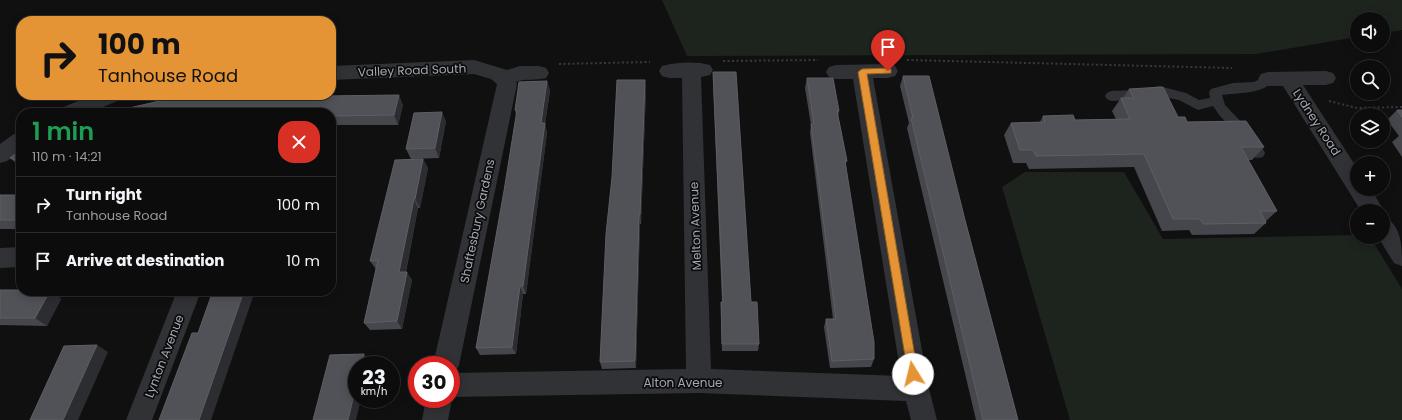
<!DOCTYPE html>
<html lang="en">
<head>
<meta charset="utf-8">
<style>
	body { margin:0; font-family:Poppins,sans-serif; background:#1a1a1b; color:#f1f3f6; height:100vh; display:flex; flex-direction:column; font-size:15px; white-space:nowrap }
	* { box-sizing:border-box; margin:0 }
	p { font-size:13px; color:#9a9b9d }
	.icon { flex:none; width:22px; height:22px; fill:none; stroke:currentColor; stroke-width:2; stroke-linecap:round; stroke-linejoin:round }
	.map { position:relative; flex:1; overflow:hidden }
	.drawer { position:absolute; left:16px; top:108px; width:320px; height:188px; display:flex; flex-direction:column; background:#0c0c0d; border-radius:16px; box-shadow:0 2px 10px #0003,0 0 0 1px #2c2c2e }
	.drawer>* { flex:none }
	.banner { position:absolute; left:16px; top:16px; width:320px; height:84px; border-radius:16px; box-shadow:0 2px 10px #0003,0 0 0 1px #2c2c2e; background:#e49434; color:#111; overflow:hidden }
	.fabs { position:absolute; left:1350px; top:12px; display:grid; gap:8px }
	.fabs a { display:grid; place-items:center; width:40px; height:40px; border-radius:50%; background:#0c0c0d; box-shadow:0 2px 10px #0003,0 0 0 1px #2c2c2e; font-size:20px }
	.speed { position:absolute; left:348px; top:356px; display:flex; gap:8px; font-size:20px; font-weight:700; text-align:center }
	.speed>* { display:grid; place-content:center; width:52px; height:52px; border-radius:50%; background:#0c0c0d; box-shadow:0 2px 10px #0003,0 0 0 1px #2c2c2e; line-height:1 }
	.speed small { font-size:10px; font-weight:400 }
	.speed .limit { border:6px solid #d22; background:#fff; color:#111 }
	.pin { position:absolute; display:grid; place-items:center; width:34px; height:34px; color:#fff; margin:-41px -17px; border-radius:50% 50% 50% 0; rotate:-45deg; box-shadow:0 0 4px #0007 }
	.pin .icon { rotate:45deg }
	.me { position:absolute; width:44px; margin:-22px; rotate:351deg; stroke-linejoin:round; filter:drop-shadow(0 0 3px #0008) }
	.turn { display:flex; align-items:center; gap:14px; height:84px; padding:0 16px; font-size:18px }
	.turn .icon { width:52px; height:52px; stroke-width:2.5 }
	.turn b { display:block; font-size:28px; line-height:34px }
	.round { display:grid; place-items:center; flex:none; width:42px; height:42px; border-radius:16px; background:#1a1a1b }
	.headline { display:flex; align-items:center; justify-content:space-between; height:68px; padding:0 16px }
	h1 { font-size:24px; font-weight:600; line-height:30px; color:#1e9e55 }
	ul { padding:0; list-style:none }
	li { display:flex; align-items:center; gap:12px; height:56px; padding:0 16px; border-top:1px solid #2c2c2e }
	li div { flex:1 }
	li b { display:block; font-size:15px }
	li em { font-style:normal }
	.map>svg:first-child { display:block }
</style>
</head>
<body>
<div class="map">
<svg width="1402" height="420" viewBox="0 0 1402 420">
	<rect width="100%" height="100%" fill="#101011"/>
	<g fill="#1d231d">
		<path d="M662,0H1402V30L1383,33V19H1357V37L1256,54L687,56Z"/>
		<path d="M1025,172H1124L1163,239L1357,235V237H1370L1402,289V420H1070L1002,187Z"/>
	</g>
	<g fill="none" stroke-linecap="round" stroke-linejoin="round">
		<g stroke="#37393d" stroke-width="2" stroke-dasharray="2 2.5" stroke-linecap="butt">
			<path d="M907,60L1232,68"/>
			<path d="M723,61L818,60"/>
			<path d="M559,64L650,62"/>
			<path d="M1329,101L1357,108L1402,107"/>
		</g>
		<path fill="#313236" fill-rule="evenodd" d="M1268,75L1272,76L1274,79C1265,95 1237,92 1222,95L1225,105L1246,127L1263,149L1265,153L1263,157L1258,158L1253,157L1239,136L1220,116L1213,106L1198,110L1179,100L1159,96L1139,100L1111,101L1107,99L1105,96L1107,93L1111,91L1139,90L1159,86L1186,93L1199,100L1210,98L1209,92L1211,89L1233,83L1254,82Z"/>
		<g fill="#313236" fill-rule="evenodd">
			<path d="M474,60L507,70L520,66H539L546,68L549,73L546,78C536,81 526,78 516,82L517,84L459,365L455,373L686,369L682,78H669L662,76L659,71L662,66C676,62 696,61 710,65L713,70L710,75L701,77L711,369L901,376L853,79H836L829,77L826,72L829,67L836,65L888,64L895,66L898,71L895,76L888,78H873L929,389L937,420H911L906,401L699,393L451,397L452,399L448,420H422L426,399H451V365H433L497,84L491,79L474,74L331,80V66Z"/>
			<path d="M1326,71L1333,73L1336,78L1333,83L1326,85H1303L1357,168V189H1371L1384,211L1383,213V211H1361L1283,86H1268L1261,84L1258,79L1261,74L1268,72Z"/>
			<path d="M93,95H123L120,100L88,113H58L61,108Z"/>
			<path d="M21,132V151L7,161L0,163V144L14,134Z"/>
			<path d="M1383,217C1402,224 1402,247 1402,266L1394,263L1378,237H1383Z"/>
			<path d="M21,247V267L0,268V248Z"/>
			<path d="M177,291H201L152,420H126Z"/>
		</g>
	</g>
	<g fill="#46474c">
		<path d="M713,72L751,302L759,344L758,351H722L721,310V302H722L713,82Z"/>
		<path d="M903,76L965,220L1018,420H976L907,128L909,123L900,86Z"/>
		<path d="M807,78L839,111L838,117L847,161L845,165L874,359L871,367L830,368L824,327L826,319H833L810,133L811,125L805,88Z"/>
		<path d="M547,81L550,91L545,124L547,133L526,294H523L516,354L480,355L476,348L504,191L516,115L515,110Z"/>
		<path d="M646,89L641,224H640L636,368L602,369L600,362Z"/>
		<path d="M1129,89L1187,122L1264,147L1252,160H1248L1277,211L1266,221V223L1254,234L1192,235L1189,230L1162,231L1134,167L1029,169L1026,163H1013L1004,135L1011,123L1040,122L1043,116L1075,120L1116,119L1112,111L1121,98H1123Z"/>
		<path d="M403,105L398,125H331V113Z"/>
		<path d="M1397,110H1402V157L1392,142L1399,136L1387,120Z"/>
		<path d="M446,121L439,158L411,159L406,149Z"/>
		<path d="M21,149V167L10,158Z"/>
		<path d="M423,159L428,168L420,208H418L406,272L412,280L402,329L370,330L364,323L376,269L370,261Z"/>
		<rect x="0" y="195" width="21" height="34"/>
		<path d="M0,290L51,291L61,299L47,326L0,325Z"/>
	</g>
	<g fill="#2c2d30">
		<path d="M645,80L646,89L641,224L640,215Z"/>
		<path d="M547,81L550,91L545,124L547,133L526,294L523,286L541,123Z"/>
		<path d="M399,95L403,105L398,125L394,115Z"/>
		<path d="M442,112L446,121L439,158L435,148Z"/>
		<path d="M423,159L428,168L420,208L415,199Z"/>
		<path d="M414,199L418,208L404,280L399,272Z"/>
		<path d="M639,215L640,224L636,368L635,361Z"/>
		<path d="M407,272L412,280L402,329L397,321Z"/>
		<path d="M520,286L523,294L516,354L512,347Z"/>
		<path d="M50,291H51L61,299L47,326L35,318Z"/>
		<path d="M244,291H255L211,420H199Z"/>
		<path d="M97,345L108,352L78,420H63Z"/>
		<path d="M364,354L370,361L369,365H361Z"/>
		<path d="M357,382V399H361L356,420H348Z"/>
	</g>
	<g fill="#505257" stroke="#5d5f65">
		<path d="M713,72H736L751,302H757L759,344H722L721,302H723Z"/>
		<path d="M903,76H929L965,220L1018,420H983L911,118H913Z"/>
		<path d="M807,78H833L839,111H837L847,161H845L874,342V359L832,361L826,319H836L811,124H814Z"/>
		<path d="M617,80H645L640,215H639L635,361L600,362L606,234L612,177Z"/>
		<path d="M547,81L541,123H545L523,286H520L512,347L476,348L504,191L517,110H515L519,82Z"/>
		<path d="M1163,87L1178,117H1185L1187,122L1246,121L1264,147H1241L1277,211H1260L1266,223L1203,224L1200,219H1173L1144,154L1036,156L1033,150H1020L1011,123L1045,122L1043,116L1073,115L1075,120L1130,119L1121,98H1134L1129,89Z"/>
		<path d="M399,95L394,115L331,116V113H122L121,110L172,98Z"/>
		<path d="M1397,110H1402V117Z"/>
		<path d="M442,112L435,148L406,149L414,113Z"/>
		<path d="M21,149V162L10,158Z"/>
		<path d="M423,159L415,199H414L399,272H407L397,321L364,323L378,260L370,261L395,160Z"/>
		<rect x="0" y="195" width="21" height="25"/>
		<path d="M0,290H21V291H50L35,318H0Z"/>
		<path d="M213,291H244L199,420H159L192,333H198Z"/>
		<path d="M97,345L63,420H30L64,346Z"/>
		<path d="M364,354L361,365H357V382L348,420H313L330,355Z"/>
	</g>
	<path fill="#e49434" stroke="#946022" d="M888,68L891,69V73L867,74L918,374L917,377L913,379L909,377L908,374L858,72L862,69Z"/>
	<g text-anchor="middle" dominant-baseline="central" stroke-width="3.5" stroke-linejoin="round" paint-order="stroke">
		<g font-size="12" fill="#a2a8b1" stroke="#0b0b0c">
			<text transform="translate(412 70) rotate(-2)">Valley Road South</text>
			<text transform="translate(1317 122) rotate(57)">Lydney Road</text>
			<text transform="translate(477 221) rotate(-78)">Shaftesbury Gardens</text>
			<text transform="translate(695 226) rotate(-92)">Melton Avenue</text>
			<text transform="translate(164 356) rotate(-69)">Lynton Avenue</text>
			<text x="683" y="382">Alton Avenue</text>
		</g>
	</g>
</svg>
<div class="fabs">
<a><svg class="icon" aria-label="sound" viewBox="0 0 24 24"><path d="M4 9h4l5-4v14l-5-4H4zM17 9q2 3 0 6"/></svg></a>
<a><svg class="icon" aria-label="search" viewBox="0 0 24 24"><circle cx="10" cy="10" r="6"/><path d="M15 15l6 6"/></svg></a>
<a><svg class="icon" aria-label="layers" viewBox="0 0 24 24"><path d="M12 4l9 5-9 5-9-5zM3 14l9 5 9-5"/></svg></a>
<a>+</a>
<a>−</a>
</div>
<div class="speed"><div>23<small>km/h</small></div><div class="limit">30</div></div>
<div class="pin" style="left:888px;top:71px;background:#d93025"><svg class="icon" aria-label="arrive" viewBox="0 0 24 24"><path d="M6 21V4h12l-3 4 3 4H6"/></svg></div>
<svg class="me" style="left:913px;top:374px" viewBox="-20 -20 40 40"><circle r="19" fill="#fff"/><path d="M0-13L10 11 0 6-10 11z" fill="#e49434"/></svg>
<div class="banner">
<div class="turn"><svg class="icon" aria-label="right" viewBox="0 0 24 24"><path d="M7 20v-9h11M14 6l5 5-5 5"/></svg><div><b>100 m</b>Tanhouse Road</div></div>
</div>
<section class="drawer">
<div class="headline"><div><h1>1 min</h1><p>110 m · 14:21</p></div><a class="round" style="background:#d93025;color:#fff"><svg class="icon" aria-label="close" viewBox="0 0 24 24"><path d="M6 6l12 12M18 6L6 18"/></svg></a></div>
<ul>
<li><svg class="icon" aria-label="right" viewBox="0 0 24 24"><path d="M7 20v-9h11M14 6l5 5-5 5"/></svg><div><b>Turn right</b><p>Tanhouse Road</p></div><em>100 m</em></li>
<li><svg class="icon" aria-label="arrive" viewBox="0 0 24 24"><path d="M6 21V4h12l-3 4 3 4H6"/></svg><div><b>Arrive at destination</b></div><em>10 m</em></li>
</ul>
</section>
</div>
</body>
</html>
